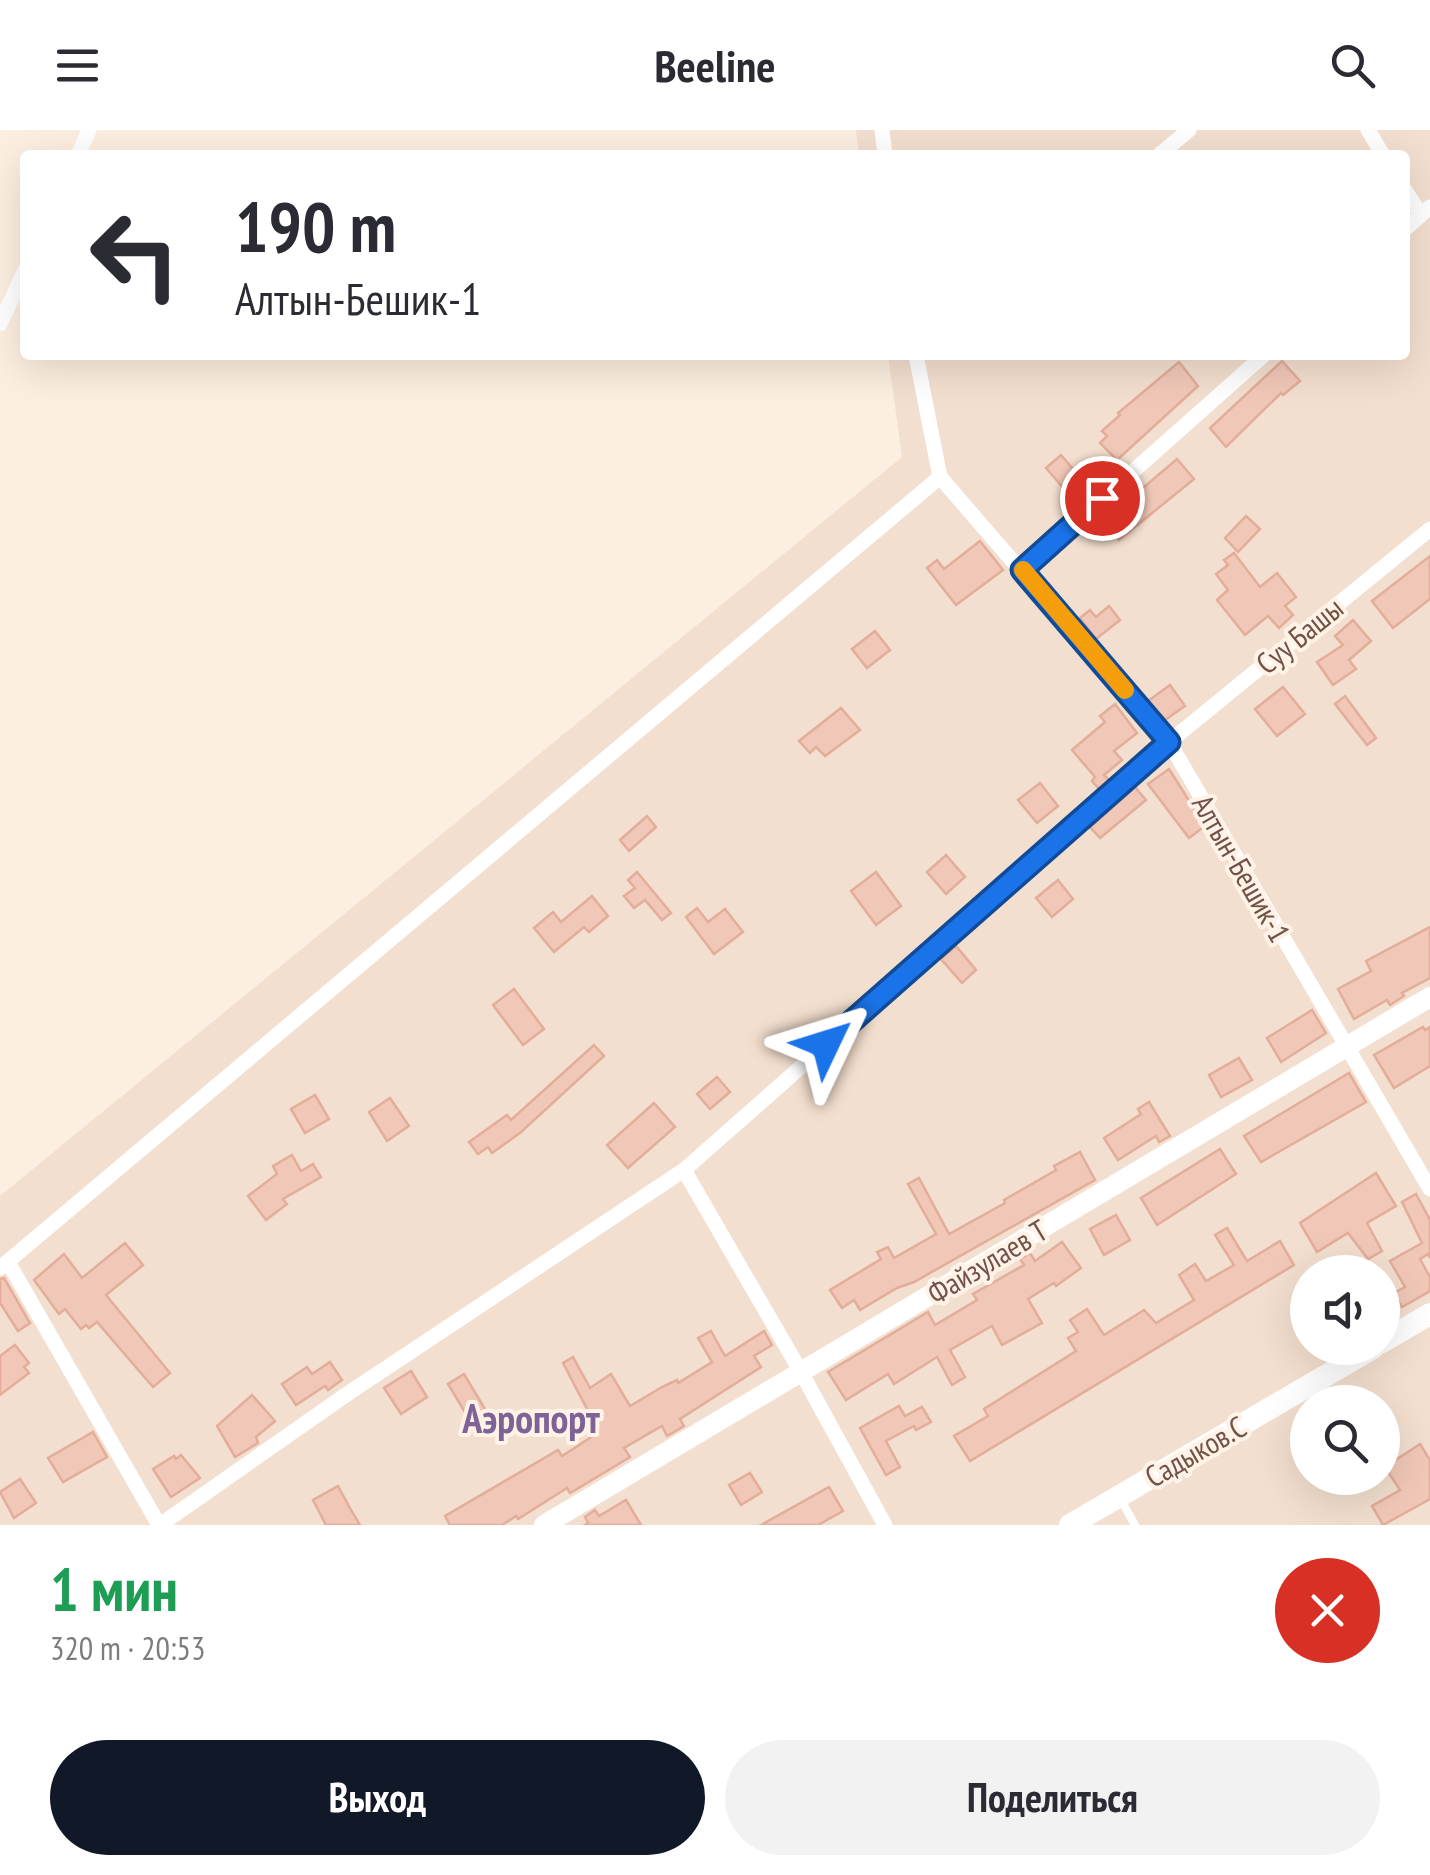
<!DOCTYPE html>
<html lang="ru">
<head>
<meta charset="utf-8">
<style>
	body { margin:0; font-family:"PT Sans Narrow",sans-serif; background:#f2f2f3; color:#2b2b33; height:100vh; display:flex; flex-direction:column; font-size:38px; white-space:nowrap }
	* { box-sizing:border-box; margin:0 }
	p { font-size:32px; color:#7c7c81 }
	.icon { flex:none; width:55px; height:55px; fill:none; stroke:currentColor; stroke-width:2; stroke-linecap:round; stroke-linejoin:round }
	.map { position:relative; height:1395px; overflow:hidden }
	.panel { display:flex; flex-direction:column; background:#fff; flex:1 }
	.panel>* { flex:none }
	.hud { position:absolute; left:20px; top:20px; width:1390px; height:210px; border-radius:10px; box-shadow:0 10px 40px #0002; background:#fff; color:#2b2b33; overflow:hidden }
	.fabs { position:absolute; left:1290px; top:1125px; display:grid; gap:20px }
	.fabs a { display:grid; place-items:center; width:110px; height:110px; border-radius:50%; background:#fff; box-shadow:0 10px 40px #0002; font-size:50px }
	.pin { position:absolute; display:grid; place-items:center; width:85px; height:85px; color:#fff; margin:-42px; border:5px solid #fff; border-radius:50%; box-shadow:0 2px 10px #0007 }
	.me { position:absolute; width:110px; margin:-55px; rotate:49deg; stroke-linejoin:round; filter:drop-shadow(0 0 8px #0008) }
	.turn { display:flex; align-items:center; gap:35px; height:210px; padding:0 50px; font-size:45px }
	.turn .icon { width:130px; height:130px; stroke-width:2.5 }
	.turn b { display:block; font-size:70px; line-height:85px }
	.round { display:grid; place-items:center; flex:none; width:105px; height:105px; border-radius:52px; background:#f2f2f3 }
	.head { display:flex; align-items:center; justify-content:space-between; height:170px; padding:0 50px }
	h1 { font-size:60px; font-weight:700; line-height:75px; color:#1e9e55 }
	.action { display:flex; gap:20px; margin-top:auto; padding:20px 50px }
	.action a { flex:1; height:115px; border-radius:60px; background:#111827; color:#fff; font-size:40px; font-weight:700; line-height:115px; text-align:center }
	.action a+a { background:#f2f2f3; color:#2b2b33 }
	header { display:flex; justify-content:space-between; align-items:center; height:130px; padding:0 50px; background:#fff; font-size:45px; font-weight:700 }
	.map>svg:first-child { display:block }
</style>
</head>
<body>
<header><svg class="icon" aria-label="menu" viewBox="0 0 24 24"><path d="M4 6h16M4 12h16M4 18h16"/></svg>Beeline<svg class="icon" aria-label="search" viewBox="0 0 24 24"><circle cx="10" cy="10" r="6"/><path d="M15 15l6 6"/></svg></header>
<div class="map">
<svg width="1430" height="1395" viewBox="0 0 1430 1395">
	<rect width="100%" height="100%" fill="#fceee0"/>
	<path fill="#f3dfcf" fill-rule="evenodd" d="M856,0H1430V1395H0V1066L902,327L888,225H1405V25H859ZM1308,1142H1382V1218H1308ZM1308,1272H1382V1348H1308Z"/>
	<g fill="#f1c8b8" stroke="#e3ad99" stroke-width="2.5">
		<path d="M1282,231L1300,251L1283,265L1281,263L1226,317L1210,298Z"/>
		<path d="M1179,232L1198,256L1117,330L1100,313L1107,306L1102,301L1120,285L1118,283Z"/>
		<path d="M1061,325L1080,347L1065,360L1046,338Z"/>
		<path d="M1177,329L1194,349L1119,410L1103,392Z"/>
		<path d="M1246,386L1260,399L1238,422L1225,408Z"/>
		<path d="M980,411L1003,440L956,475L927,438L937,430L944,439Z"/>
		<path d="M1234,423L1260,457L1277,443L1296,467L1285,476L1293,485L1279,498L1268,486L1245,505L1217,470L1228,460L1216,444L1228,435L1224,430Z"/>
		<path d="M1430,426V469L1393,498L1372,471Z"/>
		<path d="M1109,476L1120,490L1096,509L1080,488L1090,480L1096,487Z"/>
		<path d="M1353,490L1371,511L1349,530L1356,539L1333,555L1317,532L1343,515L1335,506Z"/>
		<path d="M875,501L890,520L867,538L852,519Z"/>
		<path d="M1170,555L1185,576L1165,590L1148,571Z"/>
		<path d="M1283,557L1305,584L1277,606L1255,579Z"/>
		<path d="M1345,566L1376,608L1367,615L1335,574Z"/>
		<path d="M1115,574L1137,603L1114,621L1122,630L1104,645L1109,650L1099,659L1092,651L1095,647L1072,620L1105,592L1100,586Z"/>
		<path d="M841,578L860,600L825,626L816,617L810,623L799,611Z"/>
		<path d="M1169,639L1205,696L1189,708L1148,654Z"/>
		<path d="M1040,653L1058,676L1037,693L1018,670Z"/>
		<path d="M1135,657L1146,670L1100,708L1090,697Z"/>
		<path d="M647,686L656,697L629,721L620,710Z"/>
		<path d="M946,725L965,747L946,764L927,742Z"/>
		<path d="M637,742L671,783L662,790L645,770L634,778L624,766L635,758L628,750Z"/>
		<path d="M876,742L901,776L876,795L851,761Z"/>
		<path d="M1058,750L1073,769L1052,787L1036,768Z"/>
		<path d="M592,766L608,786L589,802L584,797L554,822L534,798L553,782L561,792Z"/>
		<path d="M697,778L708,792L725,779L743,802L714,824L686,787Z"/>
		<path d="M1430,797V848L1402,863L1404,866L1390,875L1387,870L1354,889L1338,859L1371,841L1366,831Z"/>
		<path d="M956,816L976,840L962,853L941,829Z"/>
		<path d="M514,859L544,899L523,915L493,875Z"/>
		<path d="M1312,880L1326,903L1281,932L1267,908Z"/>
		<path d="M1423,897L1425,900L1430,897V936L1394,958L1374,925Z"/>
		<path d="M594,915L604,926L520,1003L492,1023L488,1017L478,1024L469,1012L507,985L511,990Z"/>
		<path d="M1239,928L1252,950L1221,967L1209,945Z"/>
		<path d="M1349,943L1366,972L1261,1032L1244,1006Z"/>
		<path d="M717,947L730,962L710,979L697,964Z"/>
		<path d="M315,965L329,989L305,1003L291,979Z"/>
		<path d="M390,968L409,996L387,1011L369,982Z"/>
		<path d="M1149,972L1170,1006L1159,1012L1156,1006L1118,1030L1104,1008L1141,984L1138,979Z"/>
		<path d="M654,973L675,997L628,1038L607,1015Z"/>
		<path d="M1220,1019L1236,1044L1157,1095L1141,1068Z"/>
		<path d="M1080,1022L1095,1050L914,1152L897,1158L860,1180L854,1170L842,1178L830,1160L881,1129L877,1122L888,1117L894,1128L936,1104L908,1054L919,1048L949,1104L1005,1073L1004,1070L1056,1040L1054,1036Z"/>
		<path d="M292,1025L301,1041L313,1034L321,1047L283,1069L287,1074L266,1090L248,1066L277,1044L273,1036Z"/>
		<path d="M1376,1043L1396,1076L1367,1093L1382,1121L1368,1129L1348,1103L1317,1122L1300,1093Z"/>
		<path d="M1416,1064L1430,1090V1128L1428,1124L1420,1129L1430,1147V1161L1402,1177L1394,1163L1405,1157L1390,1131L1422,1113L1402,1072Z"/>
		<path d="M1116,1085L1130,1110L1104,1125L1090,1099Z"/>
		<path d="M1227,1098L1247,1131L1280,1111L1294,1135L970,1331L954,1306L988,1286L984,1279L1076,1221L1068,1208L1078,1202L1070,1190L1087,1179L1104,1205L1144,1180L1156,1193L1194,1170L1179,1145L1195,1134L1206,1151L1234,1135L1215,1105Z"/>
		<path d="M1062,1112L1081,1138L1056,1156L1054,1153L1028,1169L1042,1193L1002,1215L992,1196L950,1220L965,1247L952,1255L937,1227L894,1254L888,1244L846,1270L828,1242L928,1182L935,1195L977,1170L973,1164L1024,1135L1020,1129L1030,1123L1035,1131Z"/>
		<path d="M125,1113L143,1135L106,1165L170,1243L153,1257L97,1192L89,1198L86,1195L81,1199L65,1179L59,1184L34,1150L64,1124L82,1148Z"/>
		<path d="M4,1148L30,1193L18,1201L0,1173V1149Z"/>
		<path d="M711,1201L725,1226L764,1201L772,1215L754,1226L761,1237L680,1289L684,1296L667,1306L662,1296L624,1318L630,1327L587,1353L570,1363L567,1358L518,1389L516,1386L502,1395H450L445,1386L558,1320L562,1326L599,1302L563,1233L573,1227L590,1258L611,1244L630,1276L662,1257L677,1250L678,1253L712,1232L698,1208Z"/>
		<path d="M15,1215L29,1233L24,1237L29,1243L0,1265V1226Z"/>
		<path d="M330,1232L342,1250L328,1260L325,1256L296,1275L282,1254L307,1237L312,1244Z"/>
		<path d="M411,1241L427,1267L401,1284L384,1258Z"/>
		<path d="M464,1244L488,1284L472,1294L448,1254Z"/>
		<path d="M252,1265L275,1291L256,1307L258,1313L235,1327L217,1296Z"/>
		<path d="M899,1276L905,1286L922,1277L931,1292L916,1300L914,1296L886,1311L900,1337L886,1345L860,1298Z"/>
		<path d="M93,1302L107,1327L63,1352L48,1328Z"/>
		<path d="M1420,1314L1430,1330V1369L1383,1395L1372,1376L1400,1360L1385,1337Z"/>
		<path d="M181,1325L200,1348L171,1367L153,1339L174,1326L176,1329Z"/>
		<path d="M750,1343L762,1362L741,1375L729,1355Z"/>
		<path d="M20,1349L36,1373L14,1388L0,1362Z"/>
		<path d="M338,1356L351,1380L360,1395H326L313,1370Z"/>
		<path d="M829,1357L843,1381L818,1395H761Z"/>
		<path d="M626,1370L641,1395H585L588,1393L585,1387L595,1380L599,1386Z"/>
	</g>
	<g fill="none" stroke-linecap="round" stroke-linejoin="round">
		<path stroke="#fff" stroke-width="8" d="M1120,1368L1135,1395"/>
		<g stroke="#fff" stroke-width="15">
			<path d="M882,0L885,25"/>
			<path d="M1368,0L1383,25"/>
			<path d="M78,25L89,0"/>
			<path d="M1159,25L1189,0"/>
			<path d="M1405,60L1421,85"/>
			<path d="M1405,99L1430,77"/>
			<path d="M0,194L25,140"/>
			<path d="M940,347L1169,612L1430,1059"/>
			<path d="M1022,440L1264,225"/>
			<path d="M8,1132L159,1395"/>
			<path d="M0,1138L940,347L916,225"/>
			<path d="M160,1395L350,1262L684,1040"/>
			<path d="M885,1395L801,1242L684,1040L1169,612L1430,399"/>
		</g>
		<path stroke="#fff" stroke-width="20" d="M544,1395L1430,867"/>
		<g stroke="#fff" stroke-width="22">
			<path d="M1382,1212L1430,1184"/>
			<path d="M1070,1395L1373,1218"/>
		</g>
	</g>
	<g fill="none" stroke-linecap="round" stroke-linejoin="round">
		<g stroke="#114b97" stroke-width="25">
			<path id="route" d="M826,914L1169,612L1022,440L1102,368"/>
		</g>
		<use href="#route" stroke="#1a73e8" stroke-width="18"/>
		<path stroke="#f59e0b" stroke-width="18" d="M1023,440L1125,560"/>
	</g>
	<g text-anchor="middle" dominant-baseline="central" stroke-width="8" stroke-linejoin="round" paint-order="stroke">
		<g font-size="30" fill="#725248" stroke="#fff2e6">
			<text transform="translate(1299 505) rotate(-39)">Суу Башы</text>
			<text transform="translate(1242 738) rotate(60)">Алтын-Бешик-1</text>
			<text transform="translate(987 1131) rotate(-31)">Файзулаев Т</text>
			<text transform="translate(1195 1321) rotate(-30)">Садыков.С</text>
		</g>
		<g font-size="40" font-weight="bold" fill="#7f6396" stroke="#fff2e6">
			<text x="531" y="1288">Аэропорт</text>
		</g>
	</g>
</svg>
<div class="fabs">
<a><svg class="icon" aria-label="sound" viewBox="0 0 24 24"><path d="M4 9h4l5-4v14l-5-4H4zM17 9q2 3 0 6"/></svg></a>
<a><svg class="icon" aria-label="search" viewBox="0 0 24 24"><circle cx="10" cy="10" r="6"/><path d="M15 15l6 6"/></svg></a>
</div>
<div class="pin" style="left:1102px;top:368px;background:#d93025"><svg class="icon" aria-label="arrive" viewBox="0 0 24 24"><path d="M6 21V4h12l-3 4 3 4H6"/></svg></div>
<svg class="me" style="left:826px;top:914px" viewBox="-20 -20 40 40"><path d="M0-17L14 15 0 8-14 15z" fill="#1a73e8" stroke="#fff" stroke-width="4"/></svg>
<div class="hud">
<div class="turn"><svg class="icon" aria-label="left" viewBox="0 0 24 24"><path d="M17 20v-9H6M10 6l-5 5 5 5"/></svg><div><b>190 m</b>Алтын-Бешик-1</div></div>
</div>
</div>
<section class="panel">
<div class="head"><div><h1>1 мин</h1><p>320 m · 20:53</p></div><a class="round" style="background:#d93025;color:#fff"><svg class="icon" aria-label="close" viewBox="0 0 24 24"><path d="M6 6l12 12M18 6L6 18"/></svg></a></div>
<div class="action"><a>Выход</a><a>Поделиться</a></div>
</section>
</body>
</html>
